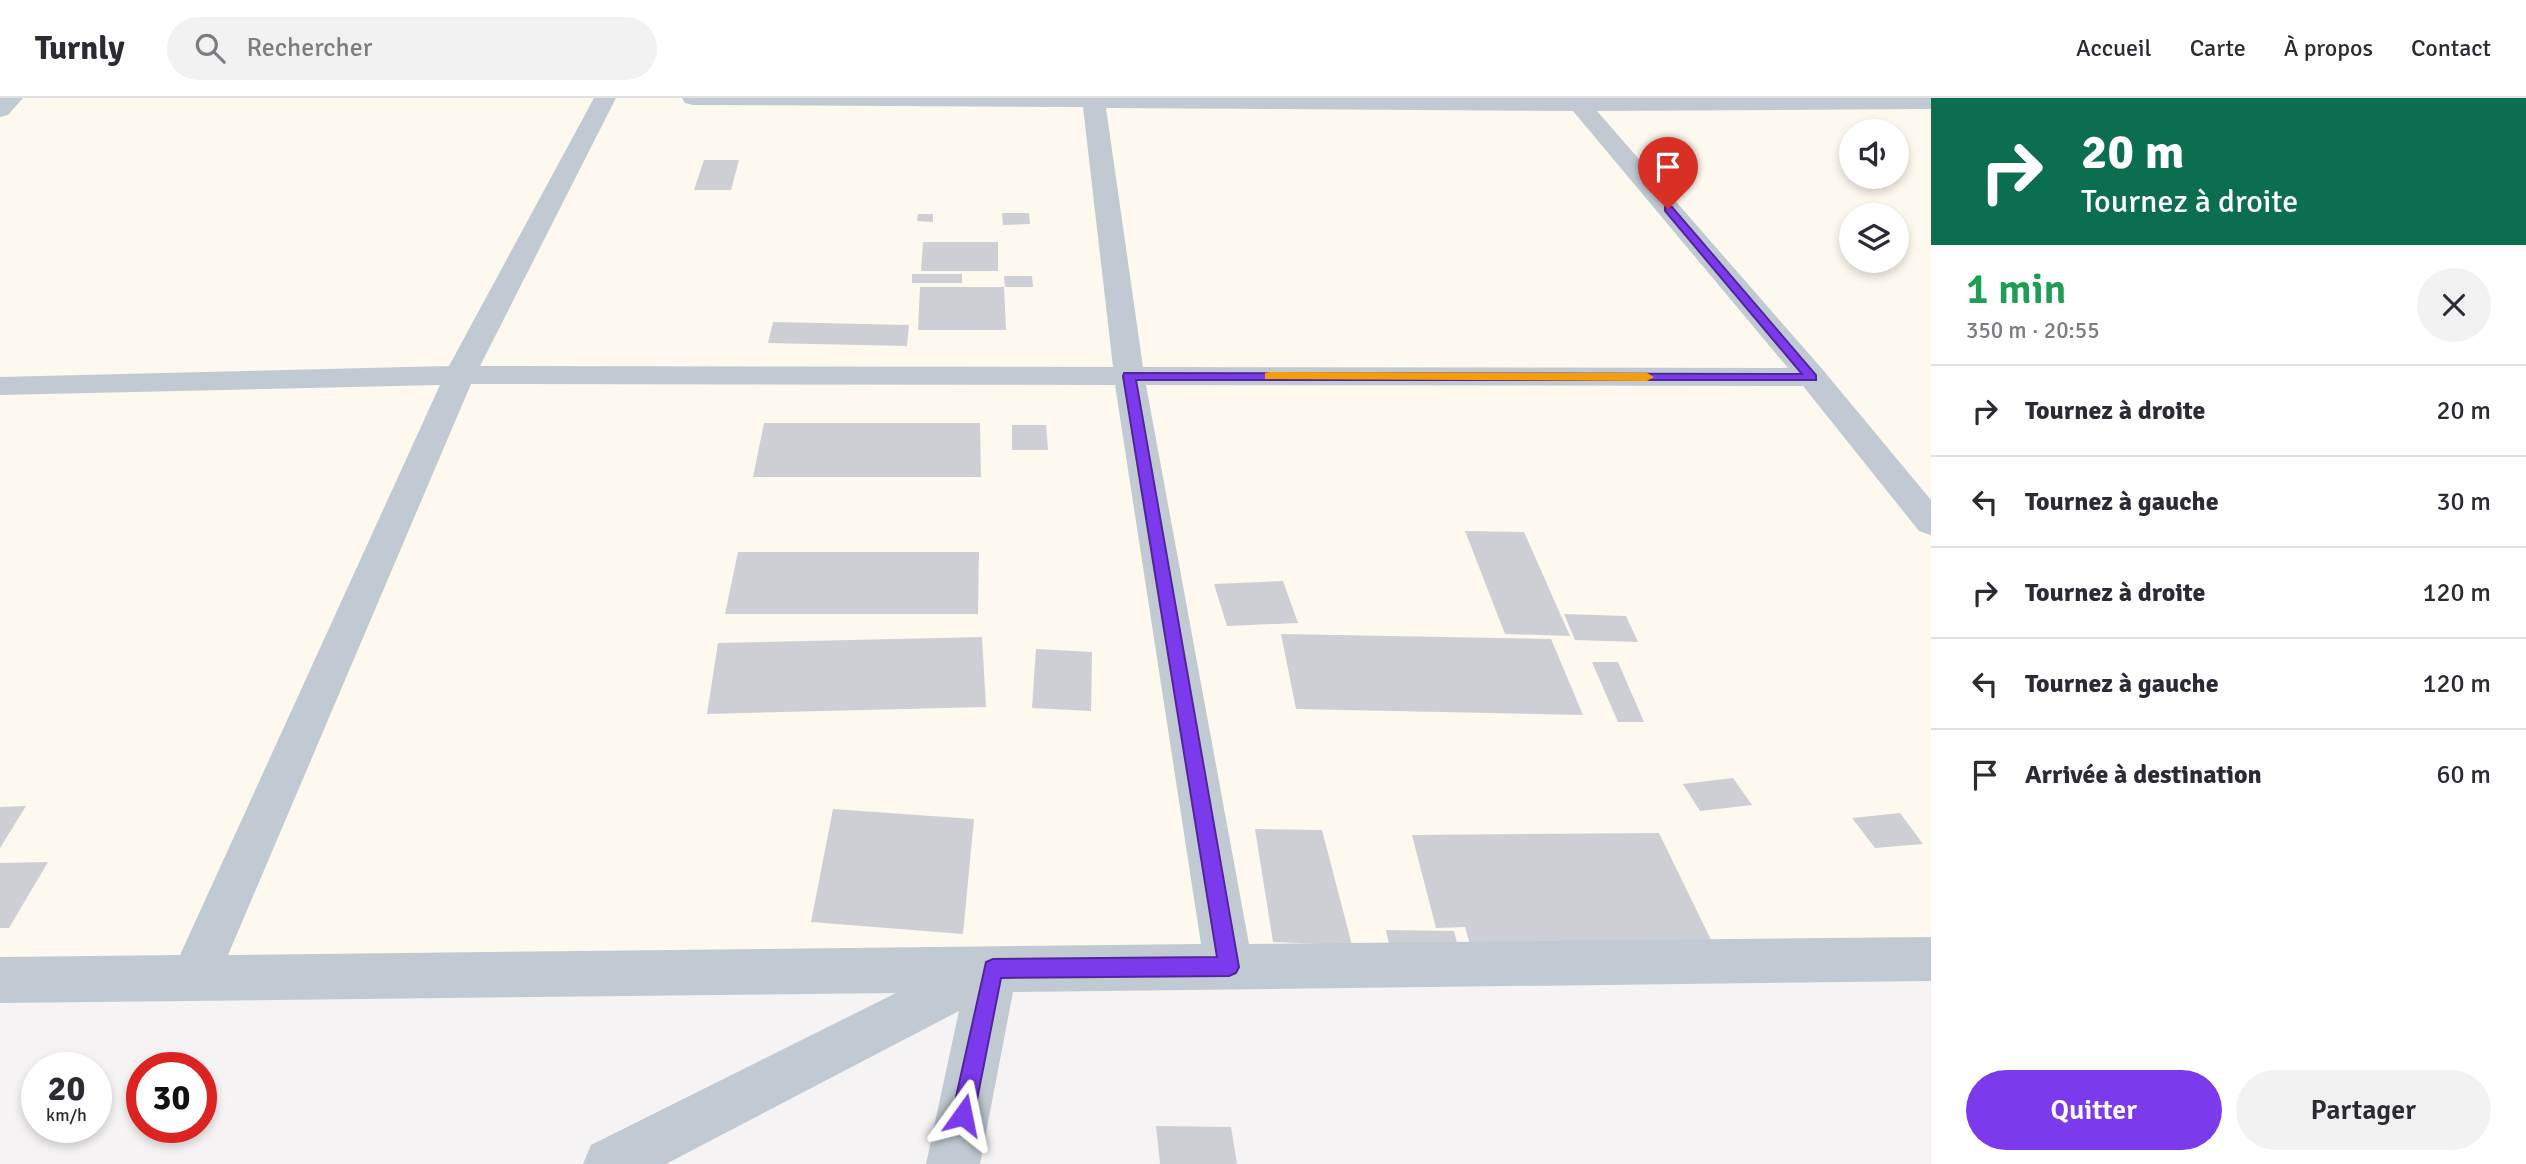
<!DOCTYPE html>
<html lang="fr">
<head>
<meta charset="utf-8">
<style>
	body { margin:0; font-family:Signika,sans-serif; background:#f2f2f3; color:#2b2b33; height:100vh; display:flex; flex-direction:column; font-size:26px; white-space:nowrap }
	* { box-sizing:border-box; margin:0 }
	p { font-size:23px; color:#7c7c81 }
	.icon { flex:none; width:38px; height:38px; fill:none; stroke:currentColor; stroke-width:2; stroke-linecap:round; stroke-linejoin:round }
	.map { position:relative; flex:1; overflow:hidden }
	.panel { display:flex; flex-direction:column; background:#fff; width:595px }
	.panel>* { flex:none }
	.banner { background:#0b6e4f; color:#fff; overflow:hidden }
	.buttons { position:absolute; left:1839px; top:21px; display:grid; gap:14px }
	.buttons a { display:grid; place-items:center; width:70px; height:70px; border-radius:50%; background:#fff; box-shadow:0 4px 10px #0003; font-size:35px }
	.speed { position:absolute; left:21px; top:954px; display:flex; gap:14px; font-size:35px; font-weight:700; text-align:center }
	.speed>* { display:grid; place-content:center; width:91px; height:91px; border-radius:50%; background:#fff; box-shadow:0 4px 10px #0003; line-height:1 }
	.speed small { font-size:18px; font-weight:400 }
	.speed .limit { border:10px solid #d22; background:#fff; color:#111 }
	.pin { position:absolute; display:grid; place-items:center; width:60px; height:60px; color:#fff; margin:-72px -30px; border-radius:50% 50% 50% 0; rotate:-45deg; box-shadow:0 0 7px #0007 }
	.pin .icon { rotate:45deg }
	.me { position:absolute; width:77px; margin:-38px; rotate:12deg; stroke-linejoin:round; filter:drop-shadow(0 0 5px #0008) }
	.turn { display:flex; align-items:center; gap:24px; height:147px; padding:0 35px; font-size:32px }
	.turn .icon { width:91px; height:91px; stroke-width:2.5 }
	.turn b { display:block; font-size:49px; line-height:60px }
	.round { display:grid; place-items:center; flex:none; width:74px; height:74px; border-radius:37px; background:#f2f2f3 }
	.summary { display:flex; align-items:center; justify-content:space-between; height:119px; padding:0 35px }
	h1 { font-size:42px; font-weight:600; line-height:52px; color:#1e9e55 }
	.action { display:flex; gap:14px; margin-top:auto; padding:14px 35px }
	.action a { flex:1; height:80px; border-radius:42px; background:#7c3aed; color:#fff; font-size:28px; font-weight:600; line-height:80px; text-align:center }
	.action a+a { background:#f2f2f3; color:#2b2b33 }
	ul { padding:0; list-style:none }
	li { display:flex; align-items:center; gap:21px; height:91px; padding:0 35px; border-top:2px solid #e1e1e2 }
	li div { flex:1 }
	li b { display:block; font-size:26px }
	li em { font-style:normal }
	header { display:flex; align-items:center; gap:42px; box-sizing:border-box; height:98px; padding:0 35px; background:#fff; border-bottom:2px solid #e1e1e2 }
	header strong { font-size:33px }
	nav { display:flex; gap:38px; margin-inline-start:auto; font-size:24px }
	.search { width:490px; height:63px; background:#f2f2f3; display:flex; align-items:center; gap:18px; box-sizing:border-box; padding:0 24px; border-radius:38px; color:#7c7c81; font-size:26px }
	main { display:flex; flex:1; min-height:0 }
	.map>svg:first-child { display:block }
</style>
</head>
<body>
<header>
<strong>Turnly</strong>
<div class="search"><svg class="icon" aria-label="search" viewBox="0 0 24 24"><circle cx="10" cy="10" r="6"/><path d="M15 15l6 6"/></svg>Rechercher</div>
<nav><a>Accueil</a><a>Carte</a><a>À propos</a><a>Contact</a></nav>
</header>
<main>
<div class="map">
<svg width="1931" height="1066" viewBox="0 0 1931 1066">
	<rect width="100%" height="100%" fill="#f5f3f3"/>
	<path fill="#fdf9ef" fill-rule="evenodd" d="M0,0H1931V861L0,882ZM1852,33H1897V79H1852ZM1852,117H1897V163H1852Z"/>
	<g fill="#cdcfd5">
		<path d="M704,62H739L731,92H694Z"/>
		<path d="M1002,115H1029L1030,126L1003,127Z"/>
		<path d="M918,116H933V124L917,123Z"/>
		<path d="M923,144H998V173H921Z"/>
		<rect x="912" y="176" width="50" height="9"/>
		<path d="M1004,178H1032L1033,189H1005Z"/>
		<path d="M920,189H1004L1006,232H918Z"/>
		<path d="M773,224L909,227L907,248L768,245Z"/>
		<path d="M764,325H980L981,379H753Z"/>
		<path d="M1012,327H1046L1048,352H1012Z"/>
		<path d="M1465,433L1524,434L1570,538L1505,536Z"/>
		<path d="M738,454H979L978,516H725Z"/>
		<path d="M1283,483L1298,525L1227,528L1214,486Z"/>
		<path d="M1564,516L1626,518L1638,544L1575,542Z"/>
		<path d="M1281,536L1551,541L1583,617L1296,611Z"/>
		<path d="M982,539L986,609L707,616L718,545Z"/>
		<path d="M1036,551L1092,554L1091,613L1032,610Z"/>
		<path d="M1592,564H1618L1644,624H1618Z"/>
		<path d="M1733,680L1752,707L1700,713L1683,686Z"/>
		<path d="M26,708L0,750V709Z"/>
		<path d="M833,711L974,721L963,836L811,824Z"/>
		<path d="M1900,715L1923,746L1875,750L1852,720Z"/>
		<path d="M1255,731L1322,732L1352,847L1273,844Z"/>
		<path d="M1659,735L1714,848L1472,854L1465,829L1436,830L1412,737Z"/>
		<path d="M48,764L9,830H0V765Z"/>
		<path d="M1386,832L1454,833L1459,853L1390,852Z"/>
		<path d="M1156,1028L1231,1029L1237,1066H1160Z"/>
	</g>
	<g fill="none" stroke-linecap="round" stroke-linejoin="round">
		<g fill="#c1cad2" fill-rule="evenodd">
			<path d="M0,0H23L8,17L0,19Z"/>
			<path d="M594,0H616L480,268L1113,269L1083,9L693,7L685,5L682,0H1931V11L1597,13L1823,272L1931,402V437L1919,433L1803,288L1146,287L1249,846L1931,839V883L1013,894L980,1066H926L959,913L666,1066H583L591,1047L896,895L0,905V859L180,857L440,287L0,297V279L449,268ZM1106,10L1573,13L1788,270L1143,269ZM471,286L1115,287L1201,846L228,857Z"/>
		</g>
	</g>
	<path fill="#7c3aed" stroke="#51269a" stroke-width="2" d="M1665,109H1672L1816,277V282H1136L1239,869L1236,875L1229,878L1001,880L974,1017L971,1025L963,1028L955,1025L952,1017L986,864L993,861L1217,859L1123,278L1124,275L1802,276L1665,113Z"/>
	<path fill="#f59e0b" d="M1270,274L1647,275L1654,279L1647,283L1265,281V275Z"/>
</svg>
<div class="buttons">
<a><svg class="icon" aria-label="sound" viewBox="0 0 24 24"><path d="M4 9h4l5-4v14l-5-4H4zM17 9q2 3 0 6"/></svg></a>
<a><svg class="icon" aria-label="layers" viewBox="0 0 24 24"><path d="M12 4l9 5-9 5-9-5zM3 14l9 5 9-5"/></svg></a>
</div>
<div class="speed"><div>20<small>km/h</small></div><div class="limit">30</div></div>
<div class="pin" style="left:1668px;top:111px;background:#d93025"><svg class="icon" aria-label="arrive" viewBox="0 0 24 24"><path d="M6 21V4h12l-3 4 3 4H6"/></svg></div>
<svg class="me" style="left:963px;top:1017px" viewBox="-20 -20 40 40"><path d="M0-17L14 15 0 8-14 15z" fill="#7c3aed" stroke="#fff" stroke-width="4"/></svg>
</div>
<section class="panel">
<div class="banner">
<div class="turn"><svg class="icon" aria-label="right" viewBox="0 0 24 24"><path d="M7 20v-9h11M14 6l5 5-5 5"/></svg><div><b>20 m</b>Tournez à droite</div></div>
</div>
<div class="summary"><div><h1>1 min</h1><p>350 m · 20:55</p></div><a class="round"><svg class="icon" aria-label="close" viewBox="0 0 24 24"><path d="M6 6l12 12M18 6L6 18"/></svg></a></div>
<ul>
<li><svg class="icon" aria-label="right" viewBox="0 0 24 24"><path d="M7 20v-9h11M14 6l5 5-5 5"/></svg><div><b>Tournez à droite</b></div><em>20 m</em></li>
<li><svg class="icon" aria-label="left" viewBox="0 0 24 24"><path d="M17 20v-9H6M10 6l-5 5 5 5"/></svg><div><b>Tournez à gauche</b></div><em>30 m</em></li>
<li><svg class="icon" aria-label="right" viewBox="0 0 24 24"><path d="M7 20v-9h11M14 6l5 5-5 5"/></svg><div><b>Tournez à droite</b></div><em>120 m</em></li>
<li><svg class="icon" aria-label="left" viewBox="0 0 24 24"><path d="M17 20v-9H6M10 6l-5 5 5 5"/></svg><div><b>Tournez à gauche</b></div><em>120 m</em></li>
<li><svg class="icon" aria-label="arrive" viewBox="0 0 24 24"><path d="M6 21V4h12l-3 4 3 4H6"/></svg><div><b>Arrivée à destination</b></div><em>60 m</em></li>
</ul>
<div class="action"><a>Quitter</a><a>Partager</a></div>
</section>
</main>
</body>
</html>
